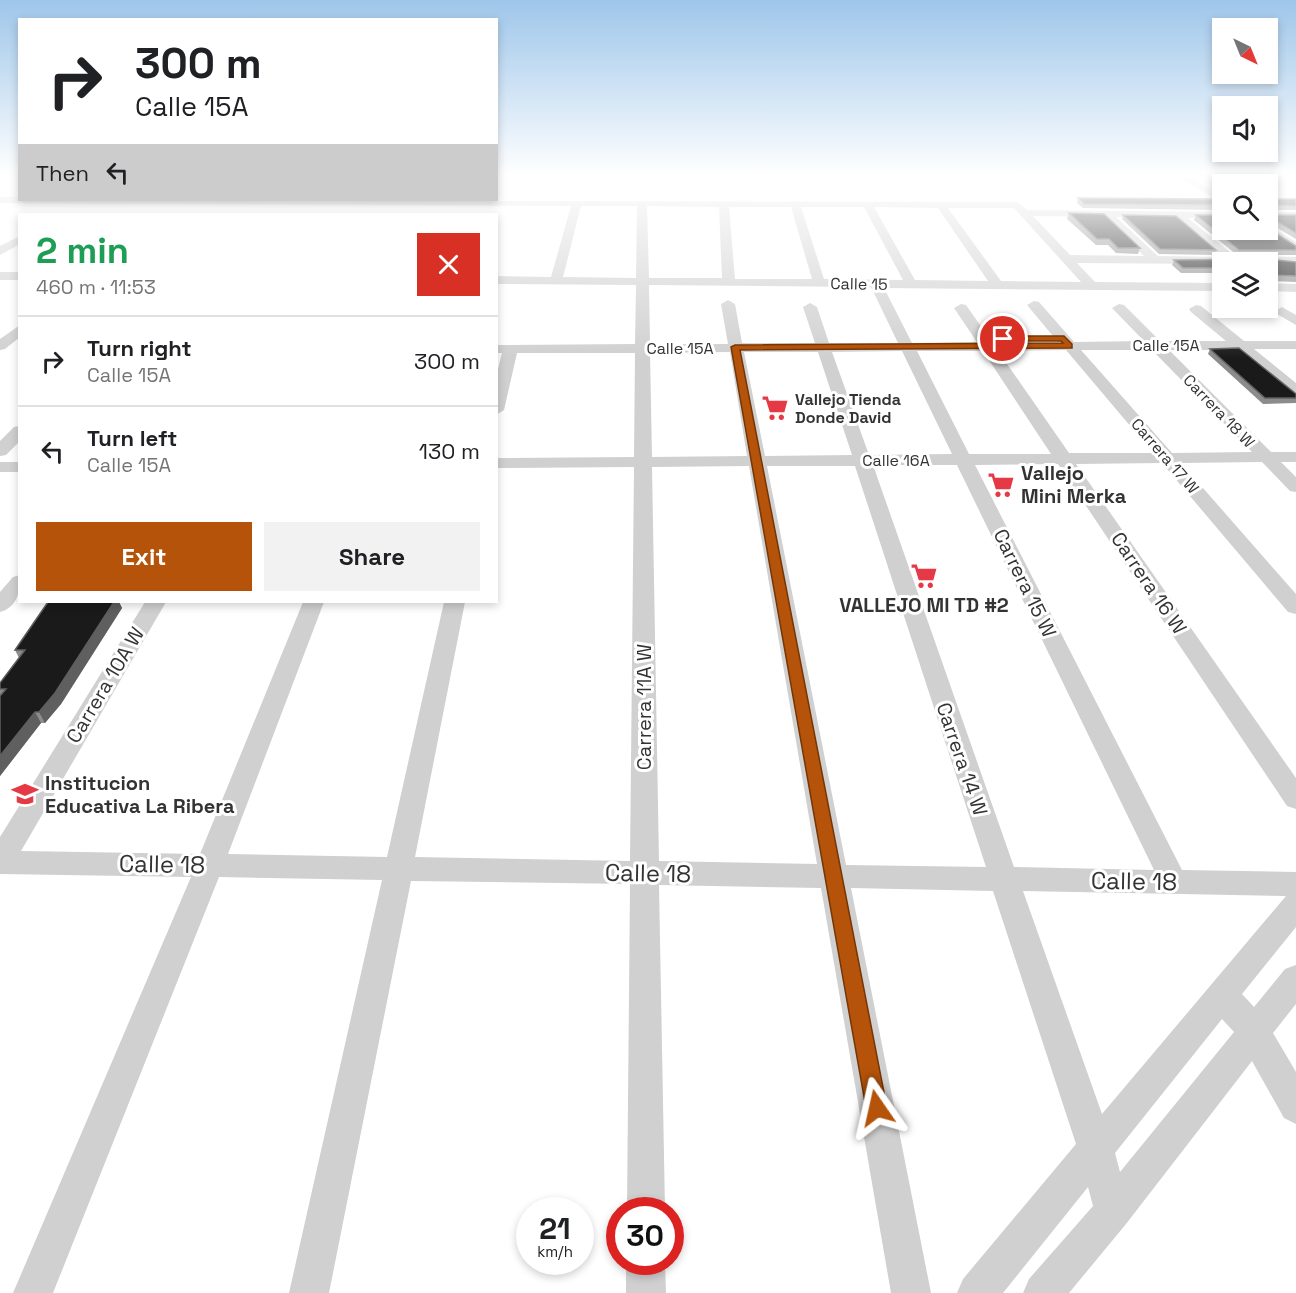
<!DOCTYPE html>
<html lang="en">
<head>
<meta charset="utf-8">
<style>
	body { margin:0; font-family:"Space Grotesk",sans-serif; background:#f2f2f2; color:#202124; height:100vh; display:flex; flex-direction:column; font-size:22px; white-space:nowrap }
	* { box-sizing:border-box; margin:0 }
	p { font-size:20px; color:#757577 }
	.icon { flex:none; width:33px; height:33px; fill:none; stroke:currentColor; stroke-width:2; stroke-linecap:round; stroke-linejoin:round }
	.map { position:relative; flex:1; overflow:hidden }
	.side { position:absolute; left:18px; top:213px; width:480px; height:390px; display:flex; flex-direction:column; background:#fff; border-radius:0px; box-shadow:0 3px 9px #0003 }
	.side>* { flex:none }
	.top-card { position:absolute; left:18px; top:18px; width:480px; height:183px; border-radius:0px; box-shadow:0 3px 9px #0003; background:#fff; color:#202124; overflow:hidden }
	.needle { width:39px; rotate:137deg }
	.fabs { position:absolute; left:1212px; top:18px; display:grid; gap:12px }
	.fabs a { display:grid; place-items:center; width:66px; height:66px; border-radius:0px; background:#fff; box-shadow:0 3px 9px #0003; font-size:30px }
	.speed { position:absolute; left:516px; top:1197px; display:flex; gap:12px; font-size:30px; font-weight:700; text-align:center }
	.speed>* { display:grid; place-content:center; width:78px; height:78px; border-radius:50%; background:#fff; box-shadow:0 3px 9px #0003; line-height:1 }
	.speed small { font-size:15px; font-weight:400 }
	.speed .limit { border:9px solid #d22; background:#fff; color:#111 }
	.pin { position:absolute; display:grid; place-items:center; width:51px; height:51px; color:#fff; margin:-26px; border:3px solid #fff; border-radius:50%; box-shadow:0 2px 6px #0007 }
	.me { position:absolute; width:66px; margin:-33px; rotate:349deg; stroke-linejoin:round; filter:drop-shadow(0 0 4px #0008) }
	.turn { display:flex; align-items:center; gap:21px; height:126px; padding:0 18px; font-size:27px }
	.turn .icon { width:78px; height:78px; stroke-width:2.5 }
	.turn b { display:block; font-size:42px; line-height:51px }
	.then { display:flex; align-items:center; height:57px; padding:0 18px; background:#0003; gap:12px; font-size:22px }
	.round { display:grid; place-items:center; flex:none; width:63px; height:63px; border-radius:0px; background:#f2f2f2 }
	.head { display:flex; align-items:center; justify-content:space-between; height:102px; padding:0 18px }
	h1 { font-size:36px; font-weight:700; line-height:45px; color:#1e9e55 }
	.primary-button { display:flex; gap:12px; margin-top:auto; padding:12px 18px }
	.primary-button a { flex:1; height:69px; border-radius:0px; background:#b45309; color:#fff; font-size:24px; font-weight:700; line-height:69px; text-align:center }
	.primary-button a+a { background:#f2f2f2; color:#202124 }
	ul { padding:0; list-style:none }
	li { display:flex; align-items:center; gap:18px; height:90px; padding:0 18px; border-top:2px solid #e0e0e0 }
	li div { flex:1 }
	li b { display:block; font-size:22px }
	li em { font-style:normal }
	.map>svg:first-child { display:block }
</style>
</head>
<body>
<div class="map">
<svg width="1296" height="1293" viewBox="0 0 1296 1293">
	<rect width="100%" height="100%" fill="#fff"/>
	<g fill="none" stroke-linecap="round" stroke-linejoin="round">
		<g fill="#d0d0d0" fill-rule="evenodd">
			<path d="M1178,177H1190L1222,196V203Z"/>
			<path d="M0,197H20V200L1017,202L1027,210L1222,212V218H1188L1236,257V262H1228L1223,258L1222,263L1218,264L1077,263L1095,282L1222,283V291L884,288L912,343L977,342L954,308L961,304L966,305L992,342H1058L1027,305L1034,301L1039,302L1074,342L1144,341L1112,308L1119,304L1124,305L1160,341H1226L1191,312L1189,309L1196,305L1201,306L1244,341H1296V349H1254L1296,383V396L1291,394L1237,350H1169L1271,452H1296V462H1281L1296,477V492L1290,491L1262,462L1181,463L1296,594V614L1288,612L1162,463L1076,464L1296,778V809L1287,806L1058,464L975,465L1182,870L1296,872V927L1242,994L1254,1007L1285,969L1296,965V1004L1273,1033L1296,1072V1124L1284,1118L1252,1061L1126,1224L1069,1293H1023L1029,1279L1093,1206L1088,1187L1003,1293H957L963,1279L1076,1144L993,891L851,888L931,1293H891L821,888L659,885L665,1210H627L630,884L411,881L329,1293H289L382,880L219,877L53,1293H13L191,877L0,874V837L145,602H166L21,851L200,854L303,602H324L228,854L387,857L444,602H465L415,857L630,861L634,467L496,468V458L634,457L635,353H517L504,410L496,415V377L502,353H496V345L635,344L636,285L496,284V276L551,277L571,206L0,203ZM581,206H637L636,278L563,277ZM647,206L719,207L722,278H649ZM729,207H791L812,279H735ZM801,207H864L903,280L824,279ZM874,207L938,208L988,281L915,280ZM948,208H1014L1081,282L1001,281ZM1033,216L1103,217L1144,256L1070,255ZM1116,217L1175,218L1222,257L1158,256ZM649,285L871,287L898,343H829L817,307L810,303L803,307L815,343H742L735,304L728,300L721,304L728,344H650ZM1066,350L1153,453H1069L998,351ZM1081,350H1152L1252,452L1172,453ZM902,351L952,454L869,455L832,352ZM917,351H983L1051,454H969ZM730,352L747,456L652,457L650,353ZM744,352H818L852,455L765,456ZM873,465H957L1154,870L1014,867ZM749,466L817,864L659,861L652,467ZM767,466H855L986,867L846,865ZM1023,891L1286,896L1102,1114ZM1222,1019L1234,1032L1120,1172L1115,1153Z"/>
			<rect x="1268" y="212" width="28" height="6"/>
			<path d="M1268,225L1296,242V250L1264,230H1268Z"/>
			<path d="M20,236V244L0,255V246Z"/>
			<path d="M1254,256L1296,257V265L1250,262V257Z"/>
			<rect x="0" y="272" width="20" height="8"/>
			<path d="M1268,283L1296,284V292L1268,291Z"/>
			<path d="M1282,307L1296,315V325L1277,314L1275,311Z"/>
			<path d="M20,325V337L5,349L0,350V339Z"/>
			<path d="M20,426V441L6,455L0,456V441L14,427Z"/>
			<rect x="0" y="462" width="20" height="10"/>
			<path d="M20,575C20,591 18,607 0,612V592L13,577Z"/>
			<path d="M626,1262H665L666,1293H626Z"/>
		</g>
	</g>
	<g fill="#8c8c8c">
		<path d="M1078,198L1222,199V212V210L1083,208L1077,203Z"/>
		<path d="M1268,199H1296V210H1269L1268,213L1270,215H1296V239L1269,223L1268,225Z"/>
		<path d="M1069,213L1140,248L1138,254L1116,253L1108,245H1096L1067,219Z"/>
		<path d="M1123,215L1216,250L1215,255L1159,254L1122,219Z"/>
		<path d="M1196,215L1296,246V255H1237L1194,220Z"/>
		<path d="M1174,260L1296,262V282L1268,281V282V262H1222V280L1214,273H1181L1172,265Z"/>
		<path d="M1210,349L1296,394V403L1263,404L1208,354Z"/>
		<path d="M48,602H119L122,608L61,704L45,723H41L0,776V683L19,658L15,650Z"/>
	</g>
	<g fill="#5f5f5f">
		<path d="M114,602H119L122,608L61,704L45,723L39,712Z"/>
		<path d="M35,712L41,723L0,776V756Z"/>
	</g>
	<g fill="#1a1a1a" stroke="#5f5f5f" stroke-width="1.5">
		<path d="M1078,198L1222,199V205L1084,204Z"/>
		<path d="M1268,199H1296V206L1270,205L1268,213L1270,215H1296V233L1271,218L1268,222Z"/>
		<path d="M1069,213L1104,214L1140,248H1118L1109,239H1097Z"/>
		<path d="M1123,215L1176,216L1216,250L1160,249Z"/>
		<path d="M1196,215H1222V230H1268V228L1296,246V250H1239Z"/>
		<path d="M1268,259L1296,262V276L1270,275L1268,280V262H1222V273L1216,268H1183L1174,260Z"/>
		<path d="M1239,348L1296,394V398H1265L1210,349Z"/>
		<path d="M48,602H114L55,693L39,712H35L0,756V696L6,689H0V683L25,650H15Z"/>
	</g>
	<linearGradient id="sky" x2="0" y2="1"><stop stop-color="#9ec6ea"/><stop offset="0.49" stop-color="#fff"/><stop offset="1" stop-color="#fff" stop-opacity="0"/></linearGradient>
	<rect width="1296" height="358" fill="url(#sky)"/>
	<path fill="#b45309" stroke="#753606" stroke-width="1.5" d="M1064,336L1072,344V348L740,350L887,1108L884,1115L877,1118L869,1115L866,1108L731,347L735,345L1063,343L1061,341H1003L999,339L1003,336Z"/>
	<defs>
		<g id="supermarket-bare" transform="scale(2.07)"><path d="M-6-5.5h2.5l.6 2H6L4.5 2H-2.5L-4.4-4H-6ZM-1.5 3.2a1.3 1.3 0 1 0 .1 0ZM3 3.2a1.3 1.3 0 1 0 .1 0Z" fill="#e63946" stroke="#fff" stroke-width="2.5" paint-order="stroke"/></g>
		<g id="school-bare" transform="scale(2.07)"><path d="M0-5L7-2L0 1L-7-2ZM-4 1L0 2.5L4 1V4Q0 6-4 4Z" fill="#e63946" stroke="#fff" stroke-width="2.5" paint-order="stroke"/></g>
	</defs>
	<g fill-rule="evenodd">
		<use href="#supermarket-bare" x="775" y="408"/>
		<use href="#supermarket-bare" x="1001" y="485"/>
		<use href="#supermarket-bare" x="924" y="576"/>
		<use href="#school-bare" x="25" y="794"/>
	</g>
	<g text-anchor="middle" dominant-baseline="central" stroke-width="6" stroke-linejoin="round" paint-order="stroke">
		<g font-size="16" fill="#333" stroke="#fff">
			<text transform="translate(859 284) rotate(1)">Calle 15</text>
			<text x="1166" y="345">Calle 15A</text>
			<text x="680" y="348">Calle 15A</text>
			<text transform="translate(1219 411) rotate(46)">Carrera 18 W</text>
			<text transform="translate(1165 456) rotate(49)">Carrera 17 W</text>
			<text x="896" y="460">Calle 16A</text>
		</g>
		<g font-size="16" font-weight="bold" fill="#333" stroke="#fff" text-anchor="start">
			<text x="795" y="399">Vallejo Tienda<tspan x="795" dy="18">Donde David</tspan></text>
		</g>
		<g font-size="20" font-weight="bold" fill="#333" stroke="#fff" text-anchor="start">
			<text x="1021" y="473">Vallejo<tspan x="1021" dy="23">Mini Merka</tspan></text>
			<text x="924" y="605" text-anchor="middle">VALLEJO MI TD #2</text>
			<text x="45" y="783">Institucion<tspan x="45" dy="23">Educativa La Ribera</tspan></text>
		</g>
		<g font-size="20" fill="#333" stroke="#fff">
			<text transform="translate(1025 583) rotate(64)">Carrera 15 W</text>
			<text transform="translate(1149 583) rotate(56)">Carrera 16 W</text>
			<text transform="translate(105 685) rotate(-59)">Carrera 10A W</text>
			<text transform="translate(644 707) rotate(-90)">Carrera 11A W</text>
			<text transform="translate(962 759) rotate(71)">Carrera 14 W</text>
		</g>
		<g font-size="24" fill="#333" stroke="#fff">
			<text transform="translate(162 864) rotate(1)">Calle 18</text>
			<text transform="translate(648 873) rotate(1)">Calle 18</text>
			<text transform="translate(1134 881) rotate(1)">Calle 18</text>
		</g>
	</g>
</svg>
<div class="fabs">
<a><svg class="needle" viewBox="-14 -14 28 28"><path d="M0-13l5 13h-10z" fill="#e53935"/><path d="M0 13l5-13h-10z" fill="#757577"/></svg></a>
<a><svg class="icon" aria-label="sound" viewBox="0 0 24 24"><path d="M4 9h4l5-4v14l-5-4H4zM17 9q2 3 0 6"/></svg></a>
<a><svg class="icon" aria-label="search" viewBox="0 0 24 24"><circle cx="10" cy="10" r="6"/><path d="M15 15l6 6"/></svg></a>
<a><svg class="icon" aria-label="layers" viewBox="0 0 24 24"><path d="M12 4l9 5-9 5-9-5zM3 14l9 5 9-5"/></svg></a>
</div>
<div class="speed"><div>21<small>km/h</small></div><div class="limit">30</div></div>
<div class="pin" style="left:1003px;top:339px;background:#d93025"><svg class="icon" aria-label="arrive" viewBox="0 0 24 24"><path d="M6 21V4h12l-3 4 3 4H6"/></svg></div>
<svg class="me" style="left:877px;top:1108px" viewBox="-20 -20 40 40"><path d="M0-17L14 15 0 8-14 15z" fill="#b45309" stroke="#fff" stroke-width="4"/></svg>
<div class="top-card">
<div class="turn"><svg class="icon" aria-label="right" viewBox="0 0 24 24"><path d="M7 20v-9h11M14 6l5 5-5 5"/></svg><div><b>300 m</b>Calle 15A</div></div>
<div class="then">Then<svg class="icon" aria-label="left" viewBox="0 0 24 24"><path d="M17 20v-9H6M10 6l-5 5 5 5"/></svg></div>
</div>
<section class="side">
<div class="head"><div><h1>2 min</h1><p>460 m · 11:53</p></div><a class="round" style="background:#d93025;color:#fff"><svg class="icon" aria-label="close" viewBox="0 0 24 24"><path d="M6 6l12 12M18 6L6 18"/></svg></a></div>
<ul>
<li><svg class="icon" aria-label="right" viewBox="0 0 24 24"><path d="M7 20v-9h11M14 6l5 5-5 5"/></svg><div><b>Turn right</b><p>Calle 15A</p></div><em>300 m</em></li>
<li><svg class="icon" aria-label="left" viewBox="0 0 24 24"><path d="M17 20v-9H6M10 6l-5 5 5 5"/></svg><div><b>Turn left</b><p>Calle 15A</p></div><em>130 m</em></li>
</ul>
<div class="primary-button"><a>Exit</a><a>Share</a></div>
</section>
</div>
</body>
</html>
